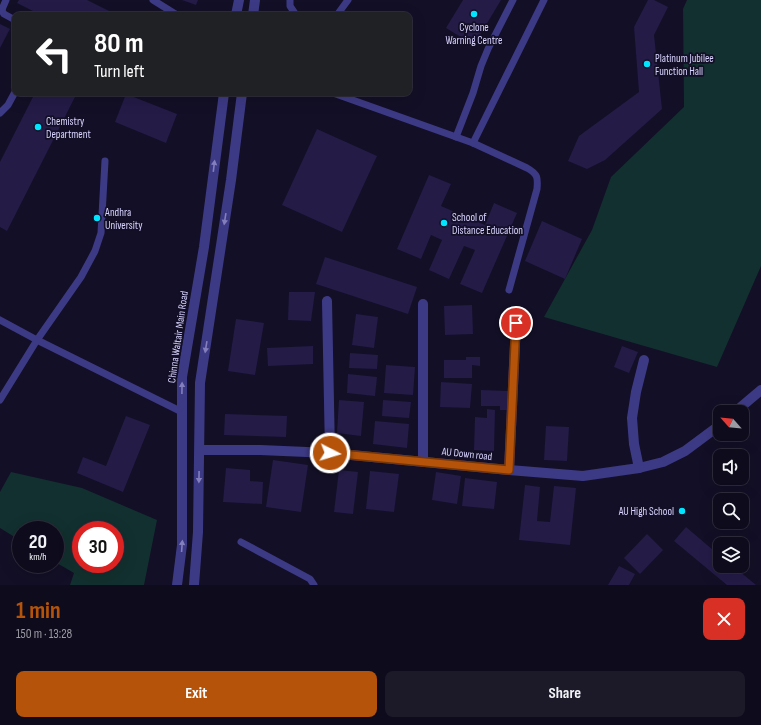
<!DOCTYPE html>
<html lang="en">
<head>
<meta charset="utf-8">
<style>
	body { margin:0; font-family:"Sofia Sans Condensed",sans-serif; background:#1c1929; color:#f1f3f6; height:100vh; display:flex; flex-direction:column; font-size:15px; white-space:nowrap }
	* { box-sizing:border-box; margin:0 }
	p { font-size:13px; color:#9b9ba3 }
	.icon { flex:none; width:22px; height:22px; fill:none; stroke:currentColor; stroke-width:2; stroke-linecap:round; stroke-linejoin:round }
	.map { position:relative; height:585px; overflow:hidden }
	.side { display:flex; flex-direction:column; background:#0e0b1c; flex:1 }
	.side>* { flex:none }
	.guide { position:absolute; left:12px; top:12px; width:400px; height:84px; border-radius:8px; box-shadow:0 4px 16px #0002,0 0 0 1px #2e2b3b; background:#202124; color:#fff; overflow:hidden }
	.needle { width:26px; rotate:297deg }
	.tools { position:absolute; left:713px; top:405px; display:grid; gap:8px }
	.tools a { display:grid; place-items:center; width:36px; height:36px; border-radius:8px; background:#0e0b1c; box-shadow:0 4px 16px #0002,0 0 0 1px #2e2b3b; font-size:20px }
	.speed { position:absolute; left:12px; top:521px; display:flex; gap:8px; font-size:20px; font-weight:700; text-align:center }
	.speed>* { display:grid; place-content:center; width:52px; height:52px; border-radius:50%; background:#0e0b1c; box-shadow:0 4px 16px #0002,0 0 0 1px #2e2b3b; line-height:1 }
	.speed small { font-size:10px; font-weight:400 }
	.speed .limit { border:6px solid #d22; background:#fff; color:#111 }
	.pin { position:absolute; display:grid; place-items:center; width:34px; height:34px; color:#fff; margin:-17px; border:2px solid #fff; border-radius:50%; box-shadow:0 1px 4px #0007 }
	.me { position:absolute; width:44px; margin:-22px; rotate:95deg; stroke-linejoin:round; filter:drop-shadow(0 0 3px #0008) }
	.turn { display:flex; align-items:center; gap:14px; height:84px; padding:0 16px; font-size:18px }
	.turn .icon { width:52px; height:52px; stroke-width:2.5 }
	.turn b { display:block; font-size:28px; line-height:34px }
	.round { display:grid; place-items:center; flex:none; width:42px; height:42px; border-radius:8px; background:#1c1929 }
	.summary { display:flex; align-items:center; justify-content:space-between; height:68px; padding:0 16px }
	h1 { font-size:24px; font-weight:700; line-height:30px; color:#b45309 }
	.primary-button { display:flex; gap:8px; margin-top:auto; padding:8px 16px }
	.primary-button a { flex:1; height:46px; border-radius:8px; background:#b45309; color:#fff; font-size:16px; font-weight:700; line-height:46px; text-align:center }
	.primary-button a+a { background:#1c1929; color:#f1f3f6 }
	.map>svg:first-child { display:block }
</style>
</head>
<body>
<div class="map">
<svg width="761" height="585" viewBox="0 0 761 585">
	<rect width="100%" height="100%" fill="#130f26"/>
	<g fill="#12302f" fill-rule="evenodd">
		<path d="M687,0H761V266L717,367L544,317L592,230L611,177L684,107L683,9Z"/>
		<path d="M11,472L82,488L157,520L144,585H70L74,573L55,562V530H21V541L0,528V492ZM81,530H115V564H81Z"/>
	</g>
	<g fill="#241b47">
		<path d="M19,0H87L117,15H41L17,3Z"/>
		<path d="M182,0H198L196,5Z"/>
		<path d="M463,0H501L474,45L446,28Z"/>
		<path d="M648,0H654L668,7L654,35L662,109L605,160L587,169L568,161L579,136L639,92L634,27Z"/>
		<path d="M0,24L10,29L0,48Z"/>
		<path d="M35,93H77L7,231L0,227V162Z"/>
		<path d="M126,94L177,114L166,143L115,122Z"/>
		<path d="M317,129L377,156L342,232L282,205Z"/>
		<path d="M429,175L451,184L441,206L485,225L494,203L517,213L482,293L460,284L475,250L464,246L449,279L429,270L442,240L431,235L421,259L397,249Z"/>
		<path d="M542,221L582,239L565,279L525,261Z"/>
		<path d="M325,257L417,287L408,314L316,284Z"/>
		<path d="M289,292H315L311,321L288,320Z"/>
		<path d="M472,305L473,334L445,335L444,306Z"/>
		<path d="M356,314L378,317L374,348L352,345Z"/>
		<path d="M236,319L264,323L255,375L228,371Z"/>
		<path d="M313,346V364L268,366L267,348Z"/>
		<path d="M622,346L638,352L629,373L614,367Z"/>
		<path d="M350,353L378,355L377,369L349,368Z"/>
		<path d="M466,357H480V366L472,365V378H444V360H466Z"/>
		<path d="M386,365L415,367L413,395L384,393Z"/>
		<path d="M348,374L377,377L375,396L347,393Z"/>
		<path d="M441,382L472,384L470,408L440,407Z"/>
		<path d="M481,390L508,391V410H500V406H481Z"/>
		<path d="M339,400L364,402L361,436L337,433Z"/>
		<path d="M383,400L411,402L409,418L382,416Z"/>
		<path d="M487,409L495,410L494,451L474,450L475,417L487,418Z"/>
		<path d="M225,414L287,416L286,437L224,435Z"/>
		<path d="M126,416L150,425L123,492L77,473L83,457L106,466Z"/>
		<path d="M375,421L409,424L407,448L373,444Z"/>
		<path d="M546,426L569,427L567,461L544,460Z"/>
		<path d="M273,460L308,465L301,512L266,507Z"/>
		<path d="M226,468L250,470V481L263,482L262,504L223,502Z"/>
		<path d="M339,470L358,472L353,514L334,512Z"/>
		<path d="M370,471L399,474L394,512L366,509Z"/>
		<path d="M436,472L461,476L457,504L432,500Z"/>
		<path d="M465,478L497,482L494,509L462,506Z"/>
		<path d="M525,485L540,487L537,521L550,522L554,486L576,488L570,545L519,540Z"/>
		<path d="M686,527L720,556V566H733L756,585H727L674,541Z"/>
		<path d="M647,534L663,550L640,574L624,558Z"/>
		<path d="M619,566L635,574L629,585H608Z"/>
	</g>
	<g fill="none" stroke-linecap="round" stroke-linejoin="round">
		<g stroke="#3d3a85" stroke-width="7">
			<path d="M6,0L3,7L2,11L4,14L15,20"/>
			<path d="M153,0L177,15"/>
			<path d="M290,0V6L296,15"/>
			<path d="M337,15L348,0"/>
			<path d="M333,93L473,143L527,168C538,174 538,178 537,189L509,290"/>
			<path d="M0,113L8,105L15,92"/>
			<path d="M456,137L473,93L481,66L488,49L513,0"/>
			<path d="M473,143L544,0"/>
			<path d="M105,161L101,233L95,251L81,277L37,340L182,412"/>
			<path d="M0,320L37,340L0,400"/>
			<path d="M241,542L310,579L314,585"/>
		</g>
		<g stroke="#3d3a85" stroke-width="10">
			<path d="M327,301L330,453"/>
			<path d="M735,412L761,390"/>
			<path d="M200,450H260L330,453L509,470L583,476L639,468L663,462L685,451L720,425"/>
			<path d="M423,462V304"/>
			<path d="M639,468L634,444L632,418L636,392L644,360"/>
			<path d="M509,470L516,323"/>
		</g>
		<g stroke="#3d3a85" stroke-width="10">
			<path d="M236,15L239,0"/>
			<path d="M253,15L255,0"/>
			<path d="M177,585L182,545V377L204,247L224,93"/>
			<path d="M194,585L198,532L200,383L231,180L242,93"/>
		</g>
	</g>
	<defs><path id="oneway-solid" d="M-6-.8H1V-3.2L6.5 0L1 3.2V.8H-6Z"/></defs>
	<g fill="#837fbc">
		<use href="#oneway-solid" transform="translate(214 166) rotate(-83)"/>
		<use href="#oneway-solid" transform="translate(225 219) rotate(99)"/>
		<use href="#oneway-solid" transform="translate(206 347) rotate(99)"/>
		<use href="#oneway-solid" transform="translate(182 388) rotate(-89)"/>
		<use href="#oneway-solid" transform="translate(199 477) rotate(91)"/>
		<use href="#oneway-solid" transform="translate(182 546) rotate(-86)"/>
	</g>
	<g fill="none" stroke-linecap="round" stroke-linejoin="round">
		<g stroke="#753606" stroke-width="10">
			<path id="route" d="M330,453L509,470L516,323"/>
		</g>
		<use href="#route" stroke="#b45309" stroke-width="7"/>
	</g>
	<g fill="#00e5ff" stroke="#130f26" stroke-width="1.5">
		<circle cx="474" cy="14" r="4"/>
		<circle cx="647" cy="64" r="4"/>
		<circle cx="38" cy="127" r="4"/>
		<circle cx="97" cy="218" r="4"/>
		<circle cx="444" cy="223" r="4"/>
		<circle cx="682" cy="511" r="4"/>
	</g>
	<g text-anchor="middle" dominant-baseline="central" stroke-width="3.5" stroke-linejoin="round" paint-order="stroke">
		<g font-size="11" fill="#d9d4ff" stroke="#130f26" text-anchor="start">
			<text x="474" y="27" text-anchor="middle">Cyclone<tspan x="474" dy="13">Warning Centre</tspan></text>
			<text x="655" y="58">Platinum Jubilee<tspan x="655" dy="13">Function Hall</tspan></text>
			<text x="46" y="121">Chemistry<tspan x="46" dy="13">Department</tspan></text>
			<text x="105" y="212">Andhra<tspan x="105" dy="13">University</tspan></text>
			<text x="452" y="217">School of<tspan x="452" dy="13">Distance Education</tspan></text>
			<text x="674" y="511" text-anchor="end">AU High School</text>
		</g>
		<g font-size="11" fill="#d9d4ff" stroke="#130f26">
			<text transform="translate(178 337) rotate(-82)">Chinna Waltair Main Road</text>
			<text transform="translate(467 454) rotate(6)">AU Down road</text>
		</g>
	</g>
</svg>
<div class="tools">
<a><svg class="needle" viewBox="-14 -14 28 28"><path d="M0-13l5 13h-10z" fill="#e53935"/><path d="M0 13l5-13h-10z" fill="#9b9ba3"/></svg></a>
<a><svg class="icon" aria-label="sound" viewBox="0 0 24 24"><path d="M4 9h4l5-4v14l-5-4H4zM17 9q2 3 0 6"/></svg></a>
<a><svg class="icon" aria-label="search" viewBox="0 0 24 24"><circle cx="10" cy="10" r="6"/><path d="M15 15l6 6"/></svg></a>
<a><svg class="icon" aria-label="layers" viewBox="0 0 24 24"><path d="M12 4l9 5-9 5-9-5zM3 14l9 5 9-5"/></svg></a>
</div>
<div class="speed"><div>20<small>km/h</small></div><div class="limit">30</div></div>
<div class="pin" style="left:516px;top:323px;background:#d93025"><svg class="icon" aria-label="arrive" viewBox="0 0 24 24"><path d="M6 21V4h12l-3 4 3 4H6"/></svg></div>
<svg class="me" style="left:330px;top:453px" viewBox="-20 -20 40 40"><circle r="17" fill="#b45309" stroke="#fff" stroke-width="3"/><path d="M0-11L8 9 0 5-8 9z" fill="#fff"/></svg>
<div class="guide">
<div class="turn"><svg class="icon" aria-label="left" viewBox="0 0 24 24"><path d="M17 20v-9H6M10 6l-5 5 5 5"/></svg><div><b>80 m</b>Turn left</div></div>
</div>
</div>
<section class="side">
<div class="summary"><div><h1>1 min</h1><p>150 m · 13:28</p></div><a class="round" style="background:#d93025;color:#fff"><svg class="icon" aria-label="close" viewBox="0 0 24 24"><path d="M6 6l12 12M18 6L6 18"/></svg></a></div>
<div class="primary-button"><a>Exit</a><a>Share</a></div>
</section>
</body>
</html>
